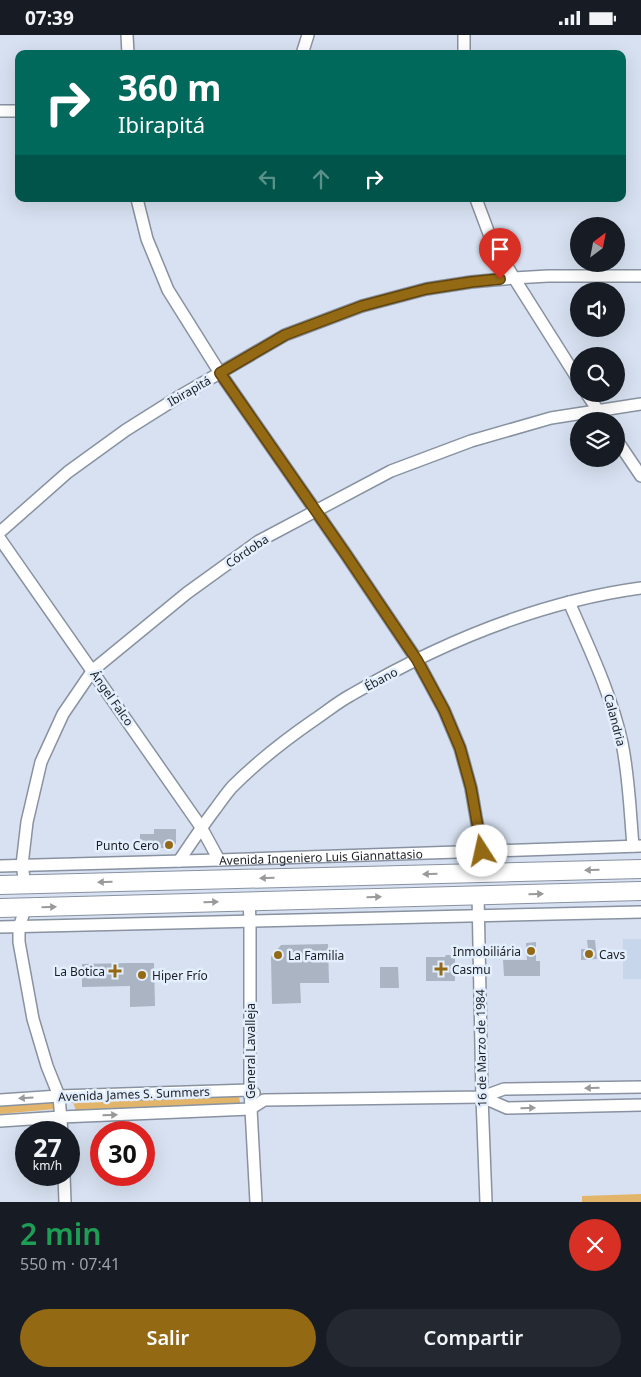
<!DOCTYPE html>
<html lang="es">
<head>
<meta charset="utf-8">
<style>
	body { margin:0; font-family:"Noto Sans",sans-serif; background:#242831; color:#f1f3f6; height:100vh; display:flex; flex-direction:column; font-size:19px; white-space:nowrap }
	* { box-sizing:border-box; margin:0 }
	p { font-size:16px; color:#9ea1a6 }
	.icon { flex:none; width:28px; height:28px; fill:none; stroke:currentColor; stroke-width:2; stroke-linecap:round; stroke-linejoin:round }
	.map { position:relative; height:1167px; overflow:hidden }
	.panel { display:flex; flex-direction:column; background:#171b24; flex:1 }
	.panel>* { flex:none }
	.hud { position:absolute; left:15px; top:15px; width:611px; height:152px; border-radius:10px; box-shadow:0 5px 20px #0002; background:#00695c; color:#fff; overflow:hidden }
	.needle { width:32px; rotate:32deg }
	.fabs { position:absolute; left:570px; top:182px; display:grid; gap:10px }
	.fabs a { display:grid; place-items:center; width:55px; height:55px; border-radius:50%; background:#171b24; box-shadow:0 5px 20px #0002; font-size:25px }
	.speed { position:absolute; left:15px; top:1086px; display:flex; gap:10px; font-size:25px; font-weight:700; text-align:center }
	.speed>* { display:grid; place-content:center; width:65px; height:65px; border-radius:50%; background:#171b24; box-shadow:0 5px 20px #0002; line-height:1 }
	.speed small { font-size:12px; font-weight:400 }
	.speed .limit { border:8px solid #d22; background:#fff; color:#111 }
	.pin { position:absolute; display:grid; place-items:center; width:42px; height:42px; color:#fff; margin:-51px -21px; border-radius:50% 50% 50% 0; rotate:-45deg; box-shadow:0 0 5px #0007 }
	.pin .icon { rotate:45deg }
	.me { position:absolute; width:55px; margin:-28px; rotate:350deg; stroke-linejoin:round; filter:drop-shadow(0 0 4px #0008) }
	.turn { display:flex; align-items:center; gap:18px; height:105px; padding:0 20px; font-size:22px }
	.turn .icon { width:65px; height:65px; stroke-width:2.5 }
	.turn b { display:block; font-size:35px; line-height:42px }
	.lanes { display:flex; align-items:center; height:48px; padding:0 20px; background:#0003; justify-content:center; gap:25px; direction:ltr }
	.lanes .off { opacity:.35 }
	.round { display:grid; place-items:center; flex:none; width:52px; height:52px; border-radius:26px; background:#242831 }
	.headline { display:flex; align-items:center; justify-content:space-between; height:85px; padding:0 20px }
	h1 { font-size:30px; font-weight:600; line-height:38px; color:#1e9e55 }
	.action { display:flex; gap:10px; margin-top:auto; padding:10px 20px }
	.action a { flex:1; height:58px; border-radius:30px; background:#946914; color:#fff; font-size:20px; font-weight:600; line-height:58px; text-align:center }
	.action a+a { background:#242831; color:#f1f3f6 }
	.status { display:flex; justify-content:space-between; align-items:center; height:35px; padding:0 25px; background:#171b24; direction:ltr }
	.status svg { height:14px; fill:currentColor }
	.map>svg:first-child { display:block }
</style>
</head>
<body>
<div class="status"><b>07:39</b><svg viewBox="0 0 49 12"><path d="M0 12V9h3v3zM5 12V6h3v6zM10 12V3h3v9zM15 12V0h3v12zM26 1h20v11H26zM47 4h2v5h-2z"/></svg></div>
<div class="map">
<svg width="641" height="1167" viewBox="0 0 641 1167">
	<rect width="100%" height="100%" fill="#d7e1f1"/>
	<rect fill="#c8d6ec" x="623" y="904" width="18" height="40"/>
	<g fill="#e3b56b">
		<path d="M239,1060L240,1068L76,1076L72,1064Z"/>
		<path d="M54,1065L55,1074L0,1079V1070Z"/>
		<path d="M641,1159V1167H582V1161Z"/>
	</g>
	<g fill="#aab4c3">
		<path d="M154,794H176V808L173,813H140V799H154Z"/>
		<path d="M587,905H595L597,924L581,925V914H588Z"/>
		<path d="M536,907V926H540V941H504L503,925H527L526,908Z"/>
		<path d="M328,909L329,948H300L301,968L272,969L271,922L281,910Z"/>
		<path d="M446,920H455V946H426V922H445Z"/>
		<path d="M129,928H154L155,971L130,972V951L82,952V929Z"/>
		<path d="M380,932H398L399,953H380Z"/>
	</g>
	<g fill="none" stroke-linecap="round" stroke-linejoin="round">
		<g stroke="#8892a0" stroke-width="14">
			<g id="minor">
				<path d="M127,0L128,19"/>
				<path d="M464,0V19"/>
				<path d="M302,19L308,0"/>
				<path d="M0,76H19"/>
				<path d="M137,164L147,204L168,255L220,338L345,518L417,625L444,675L460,713L471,753L482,817"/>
				<path d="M476,164L491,204L514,243L579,346"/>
				<path d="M587,359L605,386"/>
				<path d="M616,404L641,441"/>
				<path d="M0,497L68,437L126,395L180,361L285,300L362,271L426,254L471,247L514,243L548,241H641"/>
				<path d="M0,504L201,792L219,825"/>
				<path d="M569,567C589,613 611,658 622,708C629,742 630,776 633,811"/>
				<path d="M179,826C191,808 203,790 216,773C221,766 226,759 232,752C257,727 285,705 314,685C326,677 338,667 351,660C440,608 538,567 641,553"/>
				<path id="s1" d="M0,831L219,825L641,811"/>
				<path d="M25,849L22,830L27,787L41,727L63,679L93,635L187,558L259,506L391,436L471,406L551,383L641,369"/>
				<path d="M478,859L482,1062L486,1167"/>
				<path d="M249,866L250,886V1055L256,1167"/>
				<path d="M26,872L19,892V907L33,984L47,1031L59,1061L62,1098"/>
				<path d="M0,892L641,877"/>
				<path d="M482,1062L507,1073L641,1070"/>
				<path d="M0,1065L59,1061L250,1055L254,1058"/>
				<path d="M0,1086L61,1082L250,1074L264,1065L482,1062L504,1054L641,1052"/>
				<path d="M64,1140L65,1167"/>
			</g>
		</g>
		<g stroke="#8892a0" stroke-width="20">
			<g id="primary">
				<path d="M0,850L641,834"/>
				<path d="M0,873L641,856"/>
			</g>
		</g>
		<use href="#minor" stroke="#fff" stroke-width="11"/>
		<use href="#primary" stroke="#fff" stroke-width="18"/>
	</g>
	<defs><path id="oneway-solid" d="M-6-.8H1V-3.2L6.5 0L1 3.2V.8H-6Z" transform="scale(1.25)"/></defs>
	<g fill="#989a9c">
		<use href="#oneway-solid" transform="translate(592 835) rotate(179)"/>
		<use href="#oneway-solid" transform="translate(430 839) rotate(179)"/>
		<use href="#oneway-solid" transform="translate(267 843) rotate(179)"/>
		<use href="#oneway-solid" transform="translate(105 847) rotate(179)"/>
		<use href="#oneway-solid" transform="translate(536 859) rotate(-1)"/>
		<use href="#oneway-solid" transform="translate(374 862) rotate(-1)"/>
		<use href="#oneway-solid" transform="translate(211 867) rotate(-2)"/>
		<use href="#oneway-solid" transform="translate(49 872) rotate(-2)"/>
		<use href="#oneway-solid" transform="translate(592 1053) rotate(179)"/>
		<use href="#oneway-solid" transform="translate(26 1063) rotate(176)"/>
		<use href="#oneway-solid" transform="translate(528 1073) rotate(-1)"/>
		<use href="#oneway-solid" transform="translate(110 1080) rotate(-2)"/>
	</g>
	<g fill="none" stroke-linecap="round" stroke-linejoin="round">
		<g stroke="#60440d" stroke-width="12">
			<path id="route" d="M482,816L471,753L460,713L444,675L417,625L345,518L220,338L285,300L362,271L426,254L471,247L500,244"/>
		</g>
		<use href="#route" stroke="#946914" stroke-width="9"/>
	</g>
	<g fill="#946914" stroke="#e4effe" stroke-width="2">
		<circle cx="169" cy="810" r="5"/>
		<circle cx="531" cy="916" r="5"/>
		<circle cx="589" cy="919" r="5"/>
		<circle cx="278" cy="920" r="5"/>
		<path d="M438.5 926.5h5v5h5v5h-5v5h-5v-5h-5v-5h5z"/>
		<path d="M112.5 928.5h5v5h5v5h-5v5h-5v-5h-5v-5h5z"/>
		<circle cx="142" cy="940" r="5"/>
	</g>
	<g text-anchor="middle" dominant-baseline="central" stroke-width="5" stroke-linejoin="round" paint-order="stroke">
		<g font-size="12" fill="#1b1e24" stroke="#e4effe">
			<text transform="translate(189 356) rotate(-30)">Ibirapitá</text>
			<text transform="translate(247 516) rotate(-34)">Córdoba</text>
			<text transform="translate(381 644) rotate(-28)">Ébano</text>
			<text transform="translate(112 663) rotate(55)">Ángel Falco</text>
			<text transform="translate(615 685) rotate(75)">Calandria</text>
			<text stroke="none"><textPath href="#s1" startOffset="321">Avenida Ingeniero Luis Giannattasio</textPath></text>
			<text transform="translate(481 1013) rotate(-91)">16 de Marzo de 1984</text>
			<text transform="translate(250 1016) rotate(-90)">General Lavalleja</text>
			<text transform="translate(134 1059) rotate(-2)">Avenida James S. Summers</text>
		</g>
		<g font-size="12" fill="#1b1e24" stroke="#e4effe" text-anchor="start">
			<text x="159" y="810" text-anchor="end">Punto Cero</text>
			<text x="521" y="916" text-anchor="end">Inmobiliária</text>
			<text x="599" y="919">Cavs</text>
			<text x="288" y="920">La Familia</text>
			<text x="452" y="934">Casmu</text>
			<text x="105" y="936" text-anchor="end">La Botica</text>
			<text x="152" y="940">Hiper Frío</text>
		</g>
	</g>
</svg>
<div class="fabs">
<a><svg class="needle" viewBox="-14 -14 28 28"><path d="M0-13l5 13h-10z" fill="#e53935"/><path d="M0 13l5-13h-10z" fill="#9ea1a6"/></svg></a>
<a><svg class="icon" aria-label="sound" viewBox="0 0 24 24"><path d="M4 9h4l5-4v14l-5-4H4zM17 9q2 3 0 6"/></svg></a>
<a><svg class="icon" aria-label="search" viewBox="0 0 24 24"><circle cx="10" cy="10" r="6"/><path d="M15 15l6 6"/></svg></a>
<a><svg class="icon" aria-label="layers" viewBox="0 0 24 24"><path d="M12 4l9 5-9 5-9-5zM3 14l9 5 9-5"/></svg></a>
</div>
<div class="speed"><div>27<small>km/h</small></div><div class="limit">30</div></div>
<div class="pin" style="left:500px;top:244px;background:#d93025"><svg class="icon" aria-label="arrive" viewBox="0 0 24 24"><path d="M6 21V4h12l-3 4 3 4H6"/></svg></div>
<svg class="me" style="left:482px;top:816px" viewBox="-20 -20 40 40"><circle r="19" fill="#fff"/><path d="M0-13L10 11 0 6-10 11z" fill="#946914"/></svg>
<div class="hud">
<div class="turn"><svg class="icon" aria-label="right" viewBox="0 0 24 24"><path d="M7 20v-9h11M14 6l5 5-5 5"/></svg><div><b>360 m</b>Ibirapitá</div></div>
<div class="lanes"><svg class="icon off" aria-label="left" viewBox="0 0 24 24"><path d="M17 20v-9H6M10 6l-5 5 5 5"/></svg><svg class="icon off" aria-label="ahead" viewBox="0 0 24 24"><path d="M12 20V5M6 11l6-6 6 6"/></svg><svg class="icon" aria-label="right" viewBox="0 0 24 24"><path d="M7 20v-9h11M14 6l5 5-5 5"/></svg></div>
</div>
</div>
<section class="panel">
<div class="headline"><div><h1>2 min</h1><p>550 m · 07:41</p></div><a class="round" style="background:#d93025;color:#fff"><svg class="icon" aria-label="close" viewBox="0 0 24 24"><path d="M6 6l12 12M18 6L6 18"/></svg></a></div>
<div class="action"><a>Salir</a><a>Compartir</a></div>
</section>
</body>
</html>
